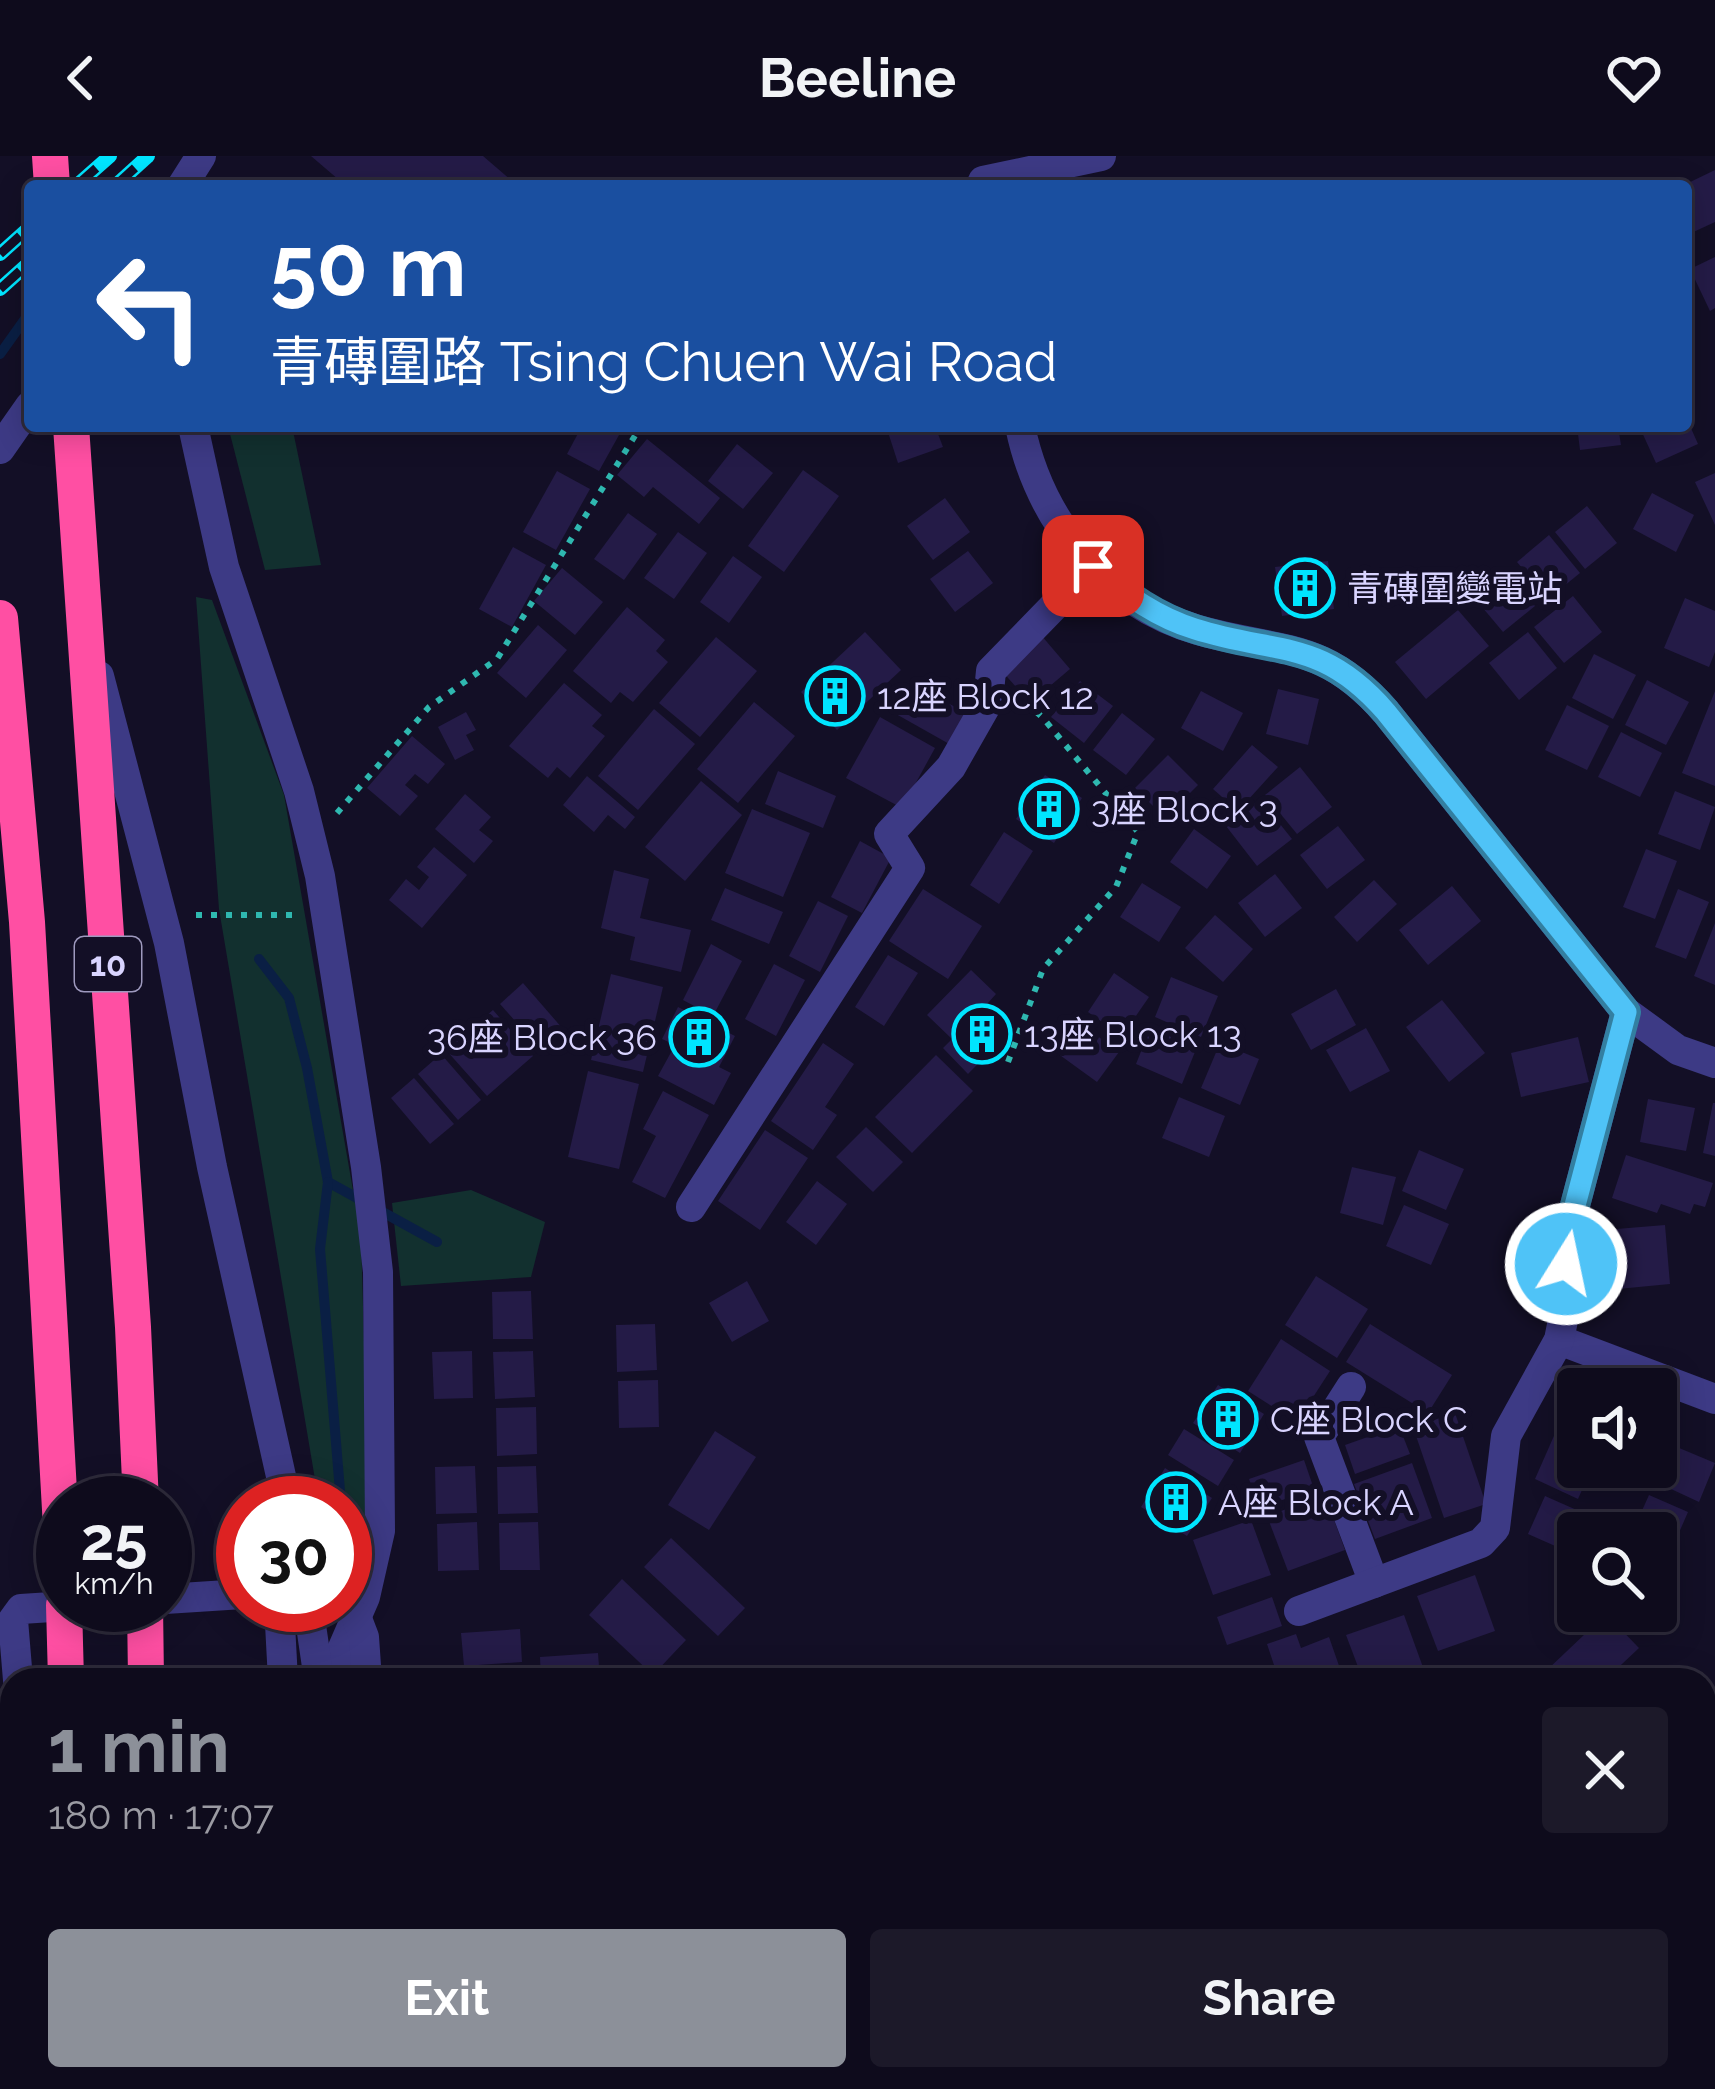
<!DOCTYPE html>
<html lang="en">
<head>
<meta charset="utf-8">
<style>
	body { margin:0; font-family:Raleway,"Noto Sans SC",sans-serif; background:#1c1929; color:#f1f3f6; height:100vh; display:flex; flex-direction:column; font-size:45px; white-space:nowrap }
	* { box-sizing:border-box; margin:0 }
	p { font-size:39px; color:#9b9ba3 }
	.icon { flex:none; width:66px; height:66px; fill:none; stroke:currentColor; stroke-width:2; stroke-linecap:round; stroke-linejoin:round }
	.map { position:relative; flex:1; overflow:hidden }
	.side { position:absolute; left:0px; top:1512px; width:1716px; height:423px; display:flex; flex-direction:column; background:#0e0b1c; border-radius:36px 36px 0 0; box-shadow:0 6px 30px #0003,0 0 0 3px #2e2b3b }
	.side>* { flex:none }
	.banner { position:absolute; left:24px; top:24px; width:1668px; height:252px; border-radius:12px; box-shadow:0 6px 30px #0003,0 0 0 3px #2e2b3b; background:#1a4fa0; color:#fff; overflow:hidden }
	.tools { position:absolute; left:1557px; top:1212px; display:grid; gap:24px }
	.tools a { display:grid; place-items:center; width:120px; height:120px; border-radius:12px; background:#0e0b1c; box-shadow:0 6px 30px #0003,0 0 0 3px #2e2b3b; font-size:60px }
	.speed { position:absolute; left:36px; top:1320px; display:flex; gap:24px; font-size:60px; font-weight:700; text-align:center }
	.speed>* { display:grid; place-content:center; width:156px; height:156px; border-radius:50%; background:#0e0b1c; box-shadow:0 6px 30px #0003,0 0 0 3px #2e2b3b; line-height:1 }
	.speed small { font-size:30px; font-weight:400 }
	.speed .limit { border:18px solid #d22; background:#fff; color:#111 }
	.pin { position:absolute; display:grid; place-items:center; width:102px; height:102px; color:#fff; margin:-51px; border-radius:24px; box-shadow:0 6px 18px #0006 }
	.me { position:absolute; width:132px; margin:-66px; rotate:10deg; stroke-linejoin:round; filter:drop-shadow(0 0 9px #0008) }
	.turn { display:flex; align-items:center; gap:42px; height:252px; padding:0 48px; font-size:54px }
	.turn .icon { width:156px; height:156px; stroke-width:2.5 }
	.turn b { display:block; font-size:84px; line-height:102px }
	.round { display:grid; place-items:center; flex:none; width:126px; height:126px; border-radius:12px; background:#1c1929 }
	.summary { display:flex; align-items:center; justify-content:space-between; height:204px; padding:0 48px }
	h1 { font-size:72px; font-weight:700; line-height:90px; color:#8c9099 }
	.primary-button { display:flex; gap:24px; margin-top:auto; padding:24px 48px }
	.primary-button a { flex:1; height:138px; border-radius:12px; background:#8c9099; color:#fff; font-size:48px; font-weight:700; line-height:138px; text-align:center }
	.primary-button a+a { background:#1c1929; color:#f1f3f6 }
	header { display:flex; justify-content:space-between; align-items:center; height:156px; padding:0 48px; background:#0e0b1c; font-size:54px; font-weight:700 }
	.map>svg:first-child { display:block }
</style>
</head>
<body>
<header><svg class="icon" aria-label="back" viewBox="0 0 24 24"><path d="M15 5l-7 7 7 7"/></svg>Beeline<svg class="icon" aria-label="heart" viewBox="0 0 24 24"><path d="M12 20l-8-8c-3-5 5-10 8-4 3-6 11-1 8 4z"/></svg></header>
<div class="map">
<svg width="1715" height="1933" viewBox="0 0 1715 1933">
	<rect width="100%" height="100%" fill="#130f26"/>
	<g fill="#12302f">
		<path d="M228,270H292L321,409L265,414Z"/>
		<path d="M196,441L212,444L284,639L361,1080L369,1363L345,1415V1347H319L219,753Z"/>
		<path d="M471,1034L545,1066L531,1121L401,1130L392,1047Z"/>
	</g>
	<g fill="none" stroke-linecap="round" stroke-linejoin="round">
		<g stroke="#0a1f44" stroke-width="10">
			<path d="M121,30L144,0"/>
			<path d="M0,198L30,156"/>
			<path d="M259,803L289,842L307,912L328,1026L437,1086"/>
			<path d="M328,1026L320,1093L341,1347"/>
			<path d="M321,1933L326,1923"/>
		</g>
	</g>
	<g fill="#241b47">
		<path d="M311,0H483L518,30H346Z"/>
		<path d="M1715,14V66L1687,79L1686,28Z"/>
		<path d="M1573,22L1574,30H1531L1530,27Z"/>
		<path d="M1715,101V152L1710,155L1690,113Z"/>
		<path d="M1686,261L1698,288L1656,307L1640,272L1686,270Z"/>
		<path d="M582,270H624L599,315L567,298Z"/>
		<path d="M886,270H935L943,291L898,307Z"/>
		<path d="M1577,270H1618L1621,289L1580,294Z"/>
		<path d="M647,283L720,342L699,368L653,331L644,341L617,319Z"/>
		<path d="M737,288L773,317L743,353L708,325Z"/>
		<path d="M803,314L839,340L784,416L748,390Z"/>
		<path d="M557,315L590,333L556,394L523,376Z"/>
		<path d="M1715,317V369L1695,326Z"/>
		<path d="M1652,337L1694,359L1676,396L1633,373Z"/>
		<path d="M945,342L970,376L933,404L907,370Z"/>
		<path d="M1587,350L1617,387L1585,413L1555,376Z"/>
		<path d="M628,357L657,378L624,424L594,403Z"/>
		<path d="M678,376L707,397L674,443L644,422Z"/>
		<path d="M1549,379L1580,417L1548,443L1517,406Z"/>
		<path d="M513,391L546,409L512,471L479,453Z"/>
		<path d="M968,395L993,427L955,456L930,423Z"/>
		<path d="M733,400L762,421L729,467L700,446Z"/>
		<path d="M1328,405L1334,453L1282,460L1275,411Z"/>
		<path d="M562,412L603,446L575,479L534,445Z"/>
		<path d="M1504,413L1535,450L1503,476L1472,439Z"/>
		<path d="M1573,440L1602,476L1564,507L1534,471Z"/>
		<path d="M1685,442L1715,455V496L1709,511L1664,492Z"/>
		<path d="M627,451L665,484L656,495L668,506L633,546L620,536L611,547L573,515Z"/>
		<path d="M1458,454L1489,490L1426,543L1395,506Z"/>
		<path d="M538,469L567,494L526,542L497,517Z"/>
		<path d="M865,476L901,514L837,574L801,536Z"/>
		<path d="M1528,476L1557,512L1519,544L1489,507Z"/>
		<path d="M1041,479L1070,513L1030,547L1001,514Z"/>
		<path d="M716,481L757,515L700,581L659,547Z"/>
		<path d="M1594,498L1636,519L1613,563L1572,542Z"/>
		<path d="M1647,524L1689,546L1666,589L1625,569Z"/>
		<path d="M1080,525L1113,550L1084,587L1051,561Z"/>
		<path d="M564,527L602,559L592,570L605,580L570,622L557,611L548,622L509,590Z"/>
		<path d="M913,528L968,558L951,589L896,558Z"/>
		<path d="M1278,533L1319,543L1308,589L1266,578Z"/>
		<path d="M1201,535L1243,557L1223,595L1181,572Z"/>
		<path d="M1715,535V630L1682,617Z"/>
		<path d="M754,546L795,580L738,647L697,613Z"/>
		<path d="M1567,549L1609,570L1587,614L1545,594Z"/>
		<path d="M654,553L695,588L638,654L598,620Z"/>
		<path d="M466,556L476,574L466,579L474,594L455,604L438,571Z"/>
		<path d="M1122,557L1155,583L1126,619L1093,594Z"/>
		<path d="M880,561L935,592L902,652L846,622Z"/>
		<path d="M1621,576L1662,597L1640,641L1598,621Z"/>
		<path d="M412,580L445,608L428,628L415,618L405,629L418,640L400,660L367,632Z"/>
		<path d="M1252,589L1278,611L1238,655L1213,633Z"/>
		<path d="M1168,599L1198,629L1165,662L1135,632Z"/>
		<path d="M1300,611L1332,651L1297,678L1265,639Z"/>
		<path d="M778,615L836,640L823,672L765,648Z"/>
		<path d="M1045,619L1082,642L1054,687L1016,663Z"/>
		<path d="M587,620L635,661L625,673L608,659L594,676L563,649Z"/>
		<path d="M701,625L742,659L685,725L645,691Z"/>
		<path d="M1675,635L1715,651L1700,694L1658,678Z"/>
		<path d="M465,638L491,661L479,674L493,685L474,707L435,673Z"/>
		<path d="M1260,643L1292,683L1257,710L1226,670Z"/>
		<path d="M752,653L810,677L783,741L725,717Z"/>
		<path d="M1338,670L1365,704L1327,733L1300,699Z"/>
		<path d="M1194,673L1231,700L1207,733L1170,706Z"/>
		<path d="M1004,676L1033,695L999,748L970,729Z"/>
		<path d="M860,685L891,702L862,757L831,741Z"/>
		<path d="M434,691L467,719L422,772L389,744L406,723L419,734L429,721L417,711Z"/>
		<path d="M1646,693L1677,705L1655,763L1623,751Z"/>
		<path d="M614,714L649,723L640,762L691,774L681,816L630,804L635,781L601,772Z"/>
		<path d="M1275,718L1302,752L1265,781L1238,747Z"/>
		<path d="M1374,724L1397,748L1357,786L1334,761Z"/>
		<path d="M1142,727L1181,751L1159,786L1120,761Z"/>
		<path d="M1452,730L1481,765L1428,809L1399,774Z"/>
		<path d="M725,732L783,756L769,788L711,764Z"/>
		<path d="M923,733L982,770L948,823L889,785Z"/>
		<path d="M1678,733L1709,746L1686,803L1655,791Z"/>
		<path d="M818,745L848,760L820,816L789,800Z"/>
		<path d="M1215,759L1253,793L1223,826L1185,792Z"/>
		<path d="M1715,767V829L1694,820Z"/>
		<path d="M711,788L742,805L713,860L683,844Z"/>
		<path d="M888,799L918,817L884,870L855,851Z"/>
		<path d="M774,808L805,824L776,880L745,863Z"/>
		<path d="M971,814L996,838L987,848L1012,873L968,918L943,892L952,883L927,859Z"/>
		<path d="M1114,817L1149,841L1122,880L1088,856Z"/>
		<path d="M611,818L663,831L643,916L591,904Z"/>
		<path d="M1171,821L1218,840L1201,881L1155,861Z"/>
		<path d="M523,827L563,873L540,893L500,848Z"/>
		<path d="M1336,833L1356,869L1311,894L1291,858Z"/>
		<path d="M1442,844L1485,897L1449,926L1406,871Z"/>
		<path d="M678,851L735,880L719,911L731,917L714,949L658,920L675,889L662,883Z"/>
		<path d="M493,854L533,900L487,940L446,894Z"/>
		<path d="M1069,859L1119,896L1097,926L1046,889Z"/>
		<path d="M1152,868L1199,886L1182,928L1136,908Z"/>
		<path d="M1366,872L1390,915L1350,936L1326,894Z"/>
		<path d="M1578,881L1589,926L1521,941L1511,897Z"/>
		<path d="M823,887L854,908L825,951L837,959L813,994L771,965Z"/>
		<path d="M1220,887L1259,903L1240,949L1201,932Z"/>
		<path d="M441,898L481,944L458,964L418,918Z"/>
		<path d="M936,899L973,935L912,997L875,961Z"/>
		<path d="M588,915L639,928L619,1013L568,1001Z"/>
		<path d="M414,922L454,968L430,988L391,942Z"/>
		<path d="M663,935L709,959L665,1042L632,1026L656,980L643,973Z"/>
		<path d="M1179,941L1225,960L1209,1001L1162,982Z"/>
		<path d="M1648,943L1695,952L1686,995L1640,986Z"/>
		<path d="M1713,947H1715V1000L1703,997Z"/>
		<path d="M866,971L903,1006L873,1036L836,1001Z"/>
		<path d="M765,974L808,1002L760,1074L718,1045Z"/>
		<path d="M1419,994L1464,1013L1446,1054L1402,1035Z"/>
		<path d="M1626,999L1713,1027L1705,1051L1694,1048L1690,1058L1661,1048L1657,1057L1612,1042Z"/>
		<path d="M1352,1011L1396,1021L1383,1069L1340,1057Z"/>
		<path d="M817,1025L847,1048L816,1089L786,1066Z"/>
		<path d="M1404,1049L1449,1068L1431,1109L1386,1090Z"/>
		<path d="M1665,1069L1670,1128L1597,1135L1592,1075Z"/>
		<path d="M1316,1120L1368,1153L1337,1202L1285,1169Z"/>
		<path d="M747,1125L769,1165L732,1186L709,1147Z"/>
		<path d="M531,1135L533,1183H493L492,1136Z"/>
		<path d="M655,1168L657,1214L617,1216L616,1169Z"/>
		<path d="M1370,1168L1452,1219L1428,1257L1346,1206Z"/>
		<path d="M1281,1183L1330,1215L1297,1266L1248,1235Z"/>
		<path d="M472,1195L473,1242L434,1243L432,1196Z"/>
		<path d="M533,1195L535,1241L495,1243L493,1196Z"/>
		<path d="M658,1224L659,1271L619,1272L618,1225Z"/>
		<path d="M1218,1229L1264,1258L1240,1297L1193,1267Z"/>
		<path d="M1568,1248L1578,1252V1311H1592L1578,1343L1535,1323Z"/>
		<path d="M536,1251L537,1298L497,1300L496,1252Z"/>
		<path d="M1455,1257L1486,1348L1444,1362L1413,1271Z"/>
		<path d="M1399,1270L1410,1298L1355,1318L1345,1289Z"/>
		<path d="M1184,1273L1234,1304L1218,1330L1168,1299Z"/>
		<path d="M715,1275L756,1301L709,1374L668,1349Z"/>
		<path d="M1672,1289L1715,1307L1699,1346L1656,1326Z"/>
		<path d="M1304,1304L1314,1333L1259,1352L1249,1323Z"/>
		<path d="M1412,1307L1432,1362L1375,1383L1354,1328Z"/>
		<path d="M475,1310L477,1357L436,1358L435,1311Z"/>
		<path d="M536,1310L538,1357L498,1358L497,1311Z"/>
		<path d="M1165,1312L1212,1342L1187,1380L1141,1351Z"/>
		<path d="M1325,1339L1345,1394L1288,1415L1267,1360Z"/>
		<path d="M1649,1339L1688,1356L1664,1411L1656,1407V1377H1632Z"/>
		<path d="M1545,1340L1588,1359L1571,1397L1528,1378Z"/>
		<path d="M1251,1364L1271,1419L1213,1439L1193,1384Z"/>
		<path d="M477,1366L479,1414L438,1415L437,1368Z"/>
		<path d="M538,1366L540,1414H500L499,1367Z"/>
		<path d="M671,1382L745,1452L718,1480L644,1411Z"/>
		<path d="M1656,1417L1677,1427L1660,1465L1639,1455H1656Z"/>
		<path d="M1475,1419L1495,1475L1438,1495L1417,1440Z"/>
		<path d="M622,1423L686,1484L653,1519L589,1459Z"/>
		<path d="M1272,1441L1282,1470L1227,1489L1217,1461Z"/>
		<path d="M1606,1458L1639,1492L1605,1524H1554L1546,1515Z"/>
		<path d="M1404,1459L1424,1514L1394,1524H1363L1346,1479Z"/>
		<path d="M520,1473L522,1506L464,1510L461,1477Z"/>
		<path d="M1296,1478L1301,1492L1329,1481L1344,1524H1279L1267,1488Z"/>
		<path d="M598,1497L600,1524H541L540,1501Z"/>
	</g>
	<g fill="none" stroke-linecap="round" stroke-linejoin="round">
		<g stroke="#2fb8b0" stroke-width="6" stroke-dasharray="6 9" stroke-linecap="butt">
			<path d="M337,657L429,551L497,503L641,270"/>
			<path d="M196,759H296"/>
			<path d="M1008,906L1043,813L1116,731L1138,676L1043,562L1021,542"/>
			<path d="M0,1653L12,1624"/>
			<path d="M491,1923L496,1933"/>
		</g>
		<g stroke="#3d3a85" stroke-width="30">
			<path d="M983,25L1101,0"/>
			<path d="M182,30L201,0"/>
			<path d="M193,270L224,411L299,635L320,720L366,1011L378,1116L380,1375L365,1441L329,1524"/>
			<path d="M1020,270C1039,363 1104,447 1198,474C1280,497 1323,484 1386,556L1626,856L1678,894L1715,907"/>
			<path d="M0,293L30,250"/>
			<path d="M691,1051L910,712L889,678L951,611L988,546L991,515L1093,410"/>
			<path d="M1559,1184L1715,1243"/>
			<path d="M1351,1231L1319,1281L1374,1427"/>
			<path d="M165,1443L243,1438"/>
			<path d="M279,1449L283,1524"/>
			<path d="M308,1449L319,1524"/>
			<path d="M1299,1455L1481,1387L1495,1372L1506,1280L1559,1184L1566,1149L1568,1076L1626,856"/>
			<path d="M356,1460L364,1481L367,1524"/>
			<path d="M18,1524L13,1464L21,1453L82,1449"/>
			<path d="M1074,1923L1084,1933"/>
			<path d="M288,1933L291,1923"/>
		</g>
		<g stroke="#ff4fa3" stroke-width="36">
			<path d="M50,0L52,30"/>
			<path d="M145,1449L146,1524"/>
			<path d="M68,1933L69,1923"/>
			<path d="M146,1933L147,1923"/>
		</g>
		<g stroke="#00e5ff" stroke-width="14">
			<g id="rail">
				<path d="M76,30L110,0"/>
				<path d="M115,30L148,0"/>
				<path d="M0,98L30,71"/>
				<path d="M0,133L30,106"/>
			</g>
		</g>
		<use href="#rail" stroke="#130f26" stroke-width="9" stroke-dasharray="27" stroke-linecap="butt"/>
		<path stroke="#3d3a85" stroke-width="30" d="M99,520L169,787L212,1011L287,1347"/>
		<g stroke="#ff4fa3" stroke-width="36">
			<path d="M71,270L133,1171L141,1347"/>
			<path d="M0,462L27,766L63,1407"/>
			<path d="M64,1449L66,1524"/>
		</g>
	</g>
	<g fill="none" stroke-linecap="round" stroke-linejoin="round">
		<g stroke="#337fa1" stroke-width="30">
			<path id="route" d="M1093,410C1123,438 1156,461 1195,473C1277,499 1322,482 1386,556L1626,856L1568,1076L1566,1108"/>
		</g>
		<use href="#route" stroke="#4fc3f7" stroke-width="21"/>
	</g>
	<defs>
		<g id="building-ring" transform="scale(3)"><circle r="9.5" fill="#130f26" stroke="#00e5ff" stroke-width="1.5"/><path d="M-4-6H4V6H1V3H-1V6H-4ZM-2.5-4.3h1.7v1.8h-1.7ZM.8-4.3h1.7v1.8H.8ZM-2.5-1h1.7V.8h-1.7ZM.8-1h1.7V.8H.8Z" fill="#00e5ff"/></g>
	</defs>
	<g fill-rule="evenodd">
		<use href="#building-ring" x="1305" y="432"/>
		<use href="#building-ring" x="835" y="540"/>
		<use href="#building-ring" x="1049" y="653"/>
		<use href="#building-ring" x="982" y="878"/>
		<use href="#building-ring" x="699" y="881"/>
		<use href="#building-ring" x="1228" y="1263"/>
		<use href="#building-ring" x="1176" y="1346"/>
	</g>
	<g text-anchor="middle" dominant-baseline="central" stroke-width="12" stroke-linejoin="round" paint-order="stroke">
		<rect fill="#130f26" stroke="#9e99be" stroke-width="3" x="75" y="781" width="66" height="54" rx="9"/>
		<g font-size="33" font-weight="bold" fill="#d9d4ff">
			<text x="108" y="808">10</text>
		</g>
		<g font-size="36" fill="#d9d4ff" stroke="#130f26" text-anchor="start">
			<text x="1347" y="432">青磚圍變電站</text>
			<text x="877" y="540">12座 Block 12</text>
			<text x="1091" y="653">3座 Block 3</text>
			<text x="1024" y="878">13座 Block 13</text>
			<text x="657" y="881" text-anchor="end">36座 Block 36</text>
			<text x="1270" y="1263">C座 Block C</text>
			<text x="1218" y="1346">A座 Block A</text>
		</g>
	</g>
</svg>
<div class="tools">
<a><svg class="icon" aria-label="sound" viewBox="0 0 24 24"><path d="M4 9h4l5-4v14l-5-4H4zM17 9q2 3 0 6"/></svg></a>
<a><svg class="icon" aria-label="search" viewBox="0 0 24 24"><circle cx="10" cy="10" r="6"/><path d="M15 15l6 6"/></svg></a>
</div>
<div class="speed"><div>25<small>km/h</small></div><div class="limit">30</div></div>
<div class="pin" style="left:1093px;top:410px;background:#d93025"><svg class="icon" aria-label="arrive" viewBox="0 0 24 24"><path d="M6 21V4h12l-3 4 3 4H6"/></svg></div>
<svg class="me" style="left:1566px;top:1108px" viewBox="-20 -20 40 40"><circle r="17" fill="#4fc3f7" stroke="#fff" stroke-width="3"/><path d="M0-11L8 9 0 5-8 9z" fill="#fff"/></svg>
<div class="banner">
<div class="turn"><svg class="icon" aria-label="left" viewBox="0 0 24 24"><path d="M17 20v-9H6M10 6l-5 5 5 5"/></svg><div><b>50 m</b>青磚圍路 Tsing Chuen Wai Road</div></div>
</div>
<section class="side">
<div class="summary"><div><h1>1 min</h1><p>180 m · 17:07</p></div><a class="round"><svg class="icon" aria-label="close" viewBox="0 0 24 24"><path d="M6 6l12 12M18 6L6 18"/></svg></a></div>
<div class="primary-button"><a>Exit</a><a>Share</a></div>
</section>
</div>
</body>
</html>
